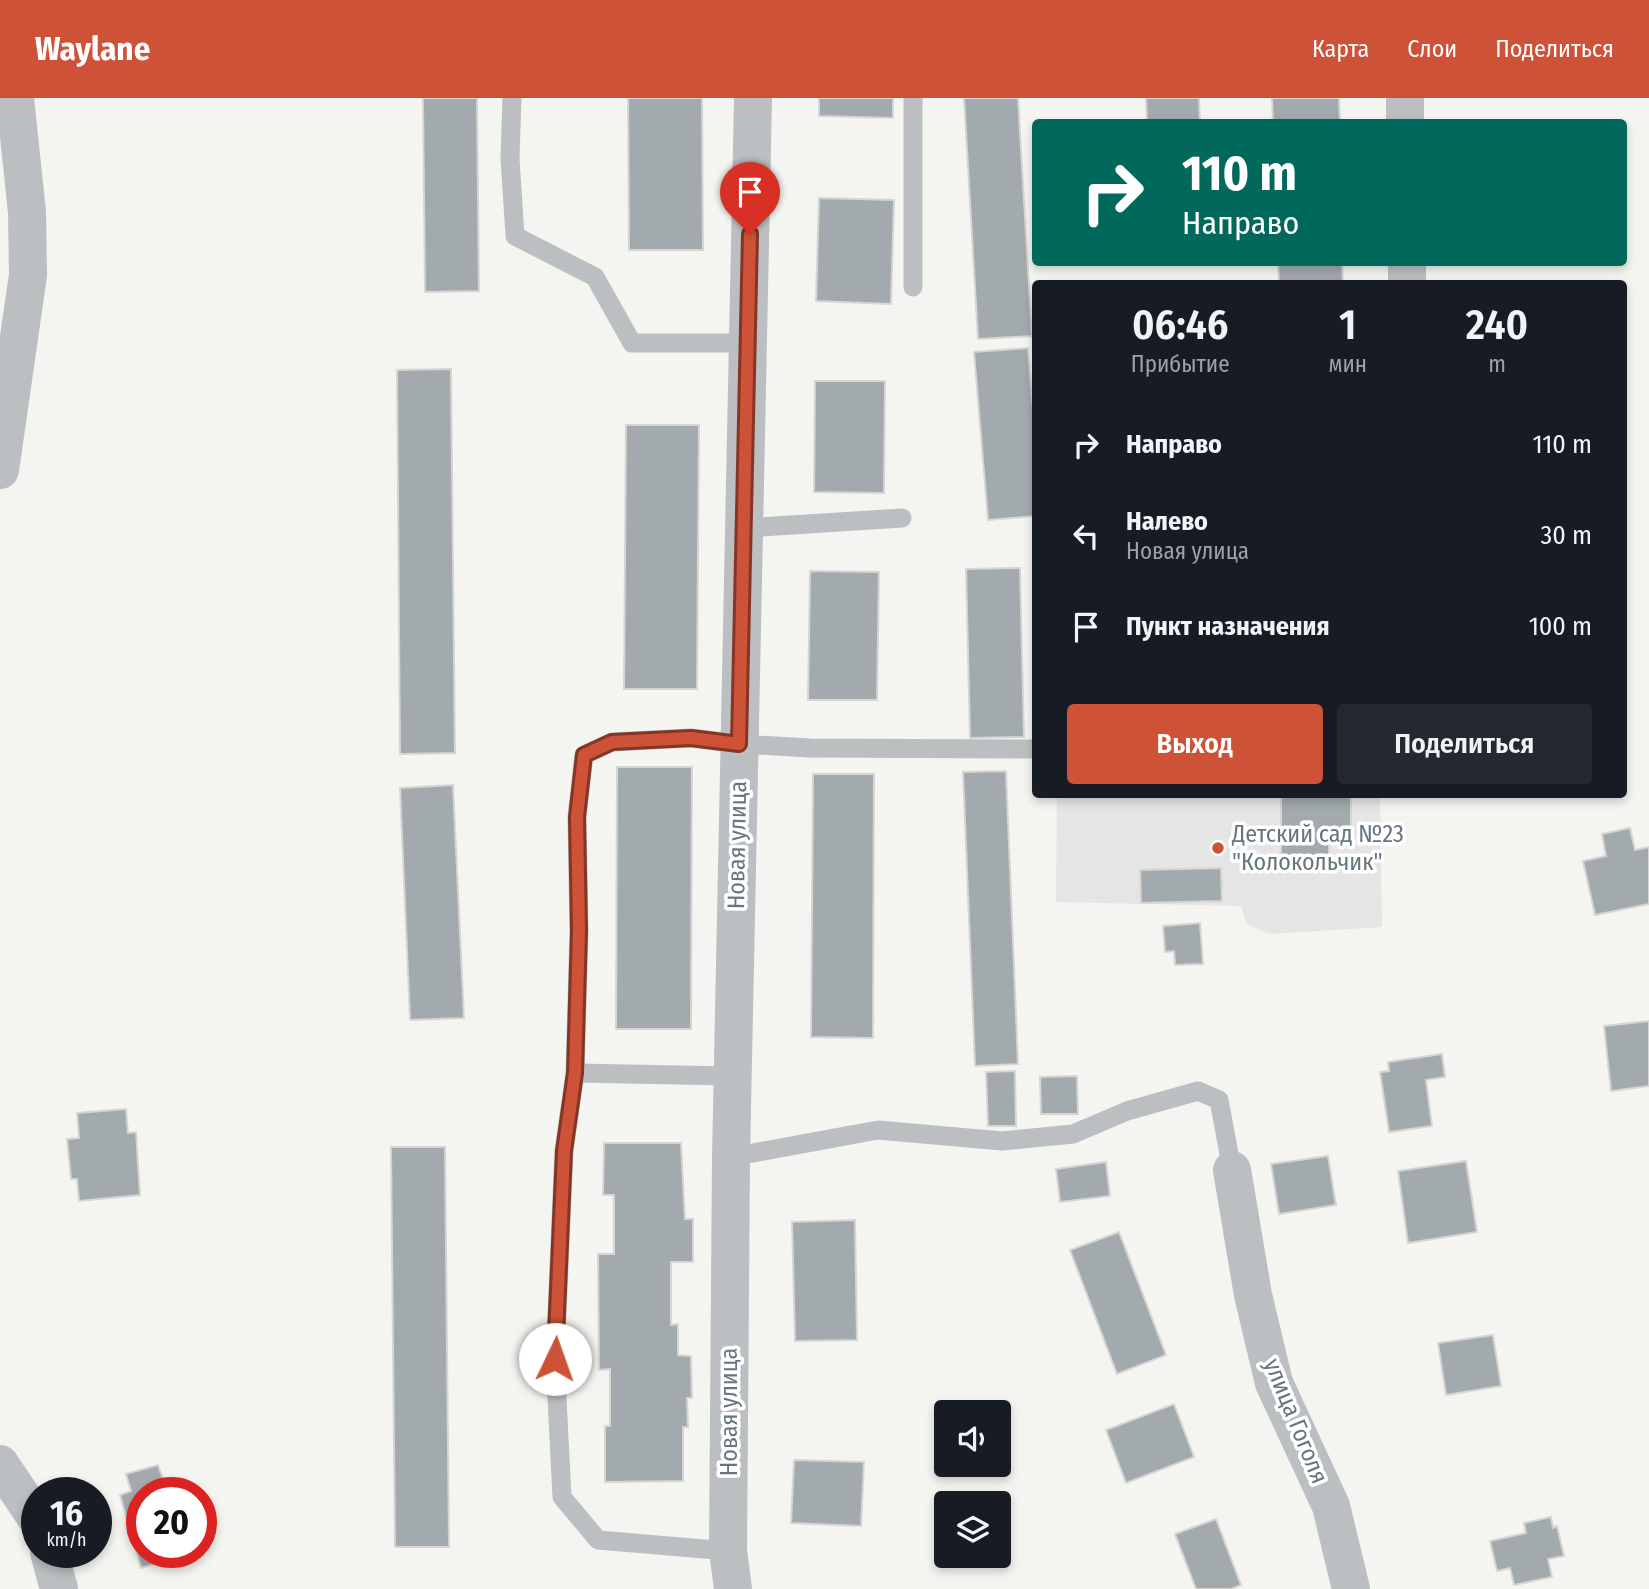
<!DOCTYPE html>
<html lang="ru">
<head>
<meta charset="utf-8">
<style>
	body { margin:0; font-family:"Fira Sans Condensed",sans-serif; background:#242831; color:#f1f3f6; height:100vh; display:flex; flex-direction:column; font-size:26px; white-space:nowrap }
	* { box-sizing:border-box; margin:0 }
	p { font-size:23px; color:#9ea1a6 }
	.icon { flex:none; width:38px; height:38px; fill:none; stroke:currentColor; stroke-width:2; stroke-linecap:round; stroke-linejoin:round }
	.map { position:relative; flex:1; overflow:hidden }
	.side { position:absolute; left:1032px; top:182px; width:595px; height:518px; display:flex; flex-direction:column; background:#171b24; border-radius:7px; box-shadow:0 4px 10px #0003 }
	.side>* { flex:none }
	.hud { position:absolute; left:1032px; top:21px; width:595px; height:147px; border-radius:7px; box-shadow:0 4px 10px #0003; background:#00695c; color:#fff; overflow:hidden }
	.fabs { position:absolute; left:934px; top:1302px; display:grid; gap:14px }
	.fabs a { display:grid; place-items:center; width:77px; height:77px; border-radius:7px; background:#171b24; box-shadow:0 4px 10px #0003; font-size:35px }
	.speed { position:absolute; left:21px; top:1379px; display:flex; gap:14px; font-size:35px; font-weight:700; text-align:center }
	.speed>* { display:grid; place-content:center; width:91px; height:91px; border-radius:50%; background:#171b24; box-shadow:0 4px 10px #0003; line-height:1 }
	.speed small { font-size:18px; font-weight:400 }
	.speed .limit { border:10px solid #d22; background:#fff; color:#111 }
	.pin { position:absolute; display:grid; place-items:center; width:60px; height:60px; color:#fff; margin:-72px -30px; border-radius:50% 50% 50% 0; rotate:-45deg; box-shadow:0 0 7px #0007 }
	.pin .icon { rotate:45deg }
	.me { position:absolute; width:77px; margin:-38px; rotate:3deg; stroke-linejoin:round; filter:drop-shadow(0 0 5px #0008) }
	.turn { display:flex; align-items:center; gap:24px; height:147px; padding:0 35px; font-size:32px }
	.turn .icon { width:91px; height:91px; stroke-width:2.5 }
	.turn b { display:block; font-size:49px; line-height:60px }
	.eta { display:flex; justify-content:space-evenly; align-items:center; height:119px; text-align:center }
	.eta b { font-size:42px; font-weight:600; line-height:49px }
	.action { display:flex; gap:14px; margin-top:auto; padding:14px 35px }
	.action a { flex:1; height:80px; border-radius:7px; background:#cd5237; color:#fff; font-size:28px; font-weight:600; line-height:80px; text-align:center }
	.action a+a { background:#242831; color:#f1f3f6 }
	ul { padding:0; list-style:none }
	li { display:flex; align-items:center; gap:21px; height:91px; padding:0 35px }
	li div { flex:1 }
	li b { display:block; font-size:26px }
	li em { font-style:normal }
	header { display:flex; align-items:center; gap:42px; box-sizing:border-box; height:98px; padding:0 35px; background:#cd5237; color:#fff }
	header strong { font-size:33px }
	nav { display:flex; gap:38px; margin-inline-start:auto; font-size:24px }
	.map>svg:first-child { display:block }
</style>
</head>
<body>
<header>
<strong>Waylane</strong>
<nav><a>Карта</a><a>Слои</a><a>Поделиться</a></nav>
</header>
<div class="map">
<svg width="1649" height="1491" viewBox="0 0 1649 1491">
	<rect width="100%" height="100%" fill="#f4f4f0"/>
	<path fill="#e4e5e4" d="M1057,697H1380L1382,829L1268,836L1246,825L1241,808L1056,804Z"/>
	<g fill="#a2aaae" stroke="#d5d5d3" stroke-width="2">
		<path d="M423,0H477L479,193L425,194Z"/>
		<path d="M628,0H702L703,152H629Z"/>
		<path d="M819,0H893V20L819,18Z"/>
		<path d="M964,0H1018L1032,238L978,241Z"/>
		<path d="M1146,0H1199L1200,24H1147Z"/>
		<path d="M1272,0H1339L1340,24H1273Z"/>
		<path d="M819,100L894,102L891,206L816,203Z"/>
		<path d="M1278,164H1342L1343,186H1279Z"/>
		<path d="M1028,250L1036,348V418L988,422L974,254Z"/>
		<path d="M451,271L455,655L400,656L397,272Z"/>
		<path d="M815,283H885L884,395L814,394Z"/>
		<path d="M626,327H699L697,591H624Z"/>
		<path d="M1020,470L1024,639L970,640L966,471Z"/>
		<path d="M810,473L879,474L877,602H808Z"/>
		<path d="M617,669H692L691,931H616Z"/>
		<path d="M1006,673L1018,966L975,968L963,674Z"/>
		<path d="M813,676H874L873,940L811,939Z"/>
		<path d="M453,687L464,920L410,922L400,690Z"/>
		<path d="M1281,696H1351V739L1329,740V758H1281Z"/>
		<path d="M1630,730L1635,752L1649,749V806L1595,817L1583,763L1606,758L1602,736Z"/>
		<path d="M1221,770L1222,803L1141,805L1140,772Z"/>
		<path d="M1200,825L1203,866L1175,867L1174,853L1165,854L1163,828Z"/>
		<path d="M1649,923V988L1611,993L1604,928Z"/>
		<path d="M1442,956L1445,979L1426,982L1432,1028L1389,1034L1380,974L1389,973L1388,964Z"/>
		<path d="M1015,973L1016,1028H988L986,974Z"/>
		<path d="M1077,978L1078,1016H1041L1040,979Z"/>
		<path d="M126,1011L128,1035L136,1034L140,1097L79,1103L77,1081H71L67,1041L79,1040L77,1015Z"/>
		<path d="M604,1045H681L685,1121H693V1164H671V1227L678,1226V1257L691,1258L692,1300H687L688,1329H683V1383L605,1384V1328H610V1271L599,1272L598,1156H614V1097H603Z"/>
		<path d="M391,1049H445L449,1449H395Z"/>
		<path d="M1328,1058L1336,1107L1279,1116L1271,1066Z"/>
		<path d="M1466,1063L1477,1134L1408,1145L1398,1073Z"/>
		<path d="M1106,1064L1110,1098L1060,1104L1056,1071Z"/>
		<path d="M855,1122L857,1242L795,1243L792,1124Z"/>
		<path d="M1119,1134L1166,1257L1117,1276L1070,1152Z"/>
		<path d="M1493,1237L1501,1288L1446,1297L1438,1245Z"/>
		<path d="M1174,1306L1194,1359L1126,1385L1106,1332Z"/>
		<path d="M794,1362L864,1364L861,1428L791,1425Z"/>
		<path d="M158,1367L164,1384L169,1383L173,1395H142V1454L190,1455L141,1470L120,1397L131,1393L126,1376Z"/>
		<path d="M1551,1419L1553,1430L1557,1428L1564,1458L1548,1461L1552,1479L1514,1487L1510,1470L1497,1473L1490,1443L1526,1435L1524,1425Z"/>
		<path d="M1216,1421L1241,1487L1231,1491H1196L1175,1436Z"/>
	</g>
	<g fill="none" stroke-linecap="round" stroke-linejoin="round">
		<g stroke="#bbbfc2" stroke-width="19">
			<path d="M512,0L510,60L515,138L595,179L632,245H748"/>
			<path d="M913,189V0"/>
			<path d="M744,430L902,420"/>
			<path d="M575,975L733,978"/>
			<path d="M731,1059L878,1032L1002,1043L1073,1036L1127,1013L1198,993L1219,1002L1232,1072"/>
			<path d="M728,1453L598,1442L562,1399L555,1261L564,1053L575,975L579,833L577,719L584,657L612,644L691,640L739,646L810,650L1036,651"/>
		</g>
		<g stroke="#bbbfc2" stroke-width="38">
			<path d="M1405,0V24"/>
			<path d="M1407,164V186"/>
			<path d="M0,372L28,177L27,114L15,0"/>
			<path d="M1232,1072L1253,1197L1274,1285L1331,1408L1351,1491"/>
			<path d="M0,1366L37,1421"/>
			<path d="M49,1454L59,1491"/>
			<path d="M733,1491L728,1453L731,1059L753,0"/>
		</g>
	</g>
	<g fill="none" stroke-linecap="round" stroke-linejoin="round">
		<g stroke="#853524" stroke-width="18">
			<path id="route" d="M555,1261L564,1053L575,975L579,833L577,719L584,657L612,644L691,640L739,646L750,136"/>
		</g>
		<use href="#route" stroke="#cd5237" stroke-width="12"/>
	</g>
	<circle fill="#cd5237" stroke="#fff" stroke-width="2.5" cx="1218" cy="750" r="7"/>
	<g text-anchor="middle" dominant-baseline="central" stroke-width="7" stroke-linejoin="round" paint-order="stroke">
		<g font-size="24" fill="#66757e" stroke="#fff" text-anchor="start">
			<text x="1232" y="736">Детский сад №23<tspan x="1232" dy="28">"Колокольчик"</tspan></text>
		</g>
		<g font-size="24" fill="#66757e" stroke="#fff">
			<text transform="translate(737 747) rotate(-89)">Новая улица</text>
			<text transform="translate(729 1314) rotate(-90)">Новая улица</text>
			<text transform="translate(1296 1323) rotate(68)">улица Гоголя</text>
		</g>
	</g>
</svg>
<div class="fabs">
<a><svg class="icon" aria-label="sound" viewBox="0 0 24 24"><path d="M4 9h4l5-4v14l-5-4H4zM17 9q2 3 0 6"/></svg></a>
<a><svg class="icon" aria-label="layers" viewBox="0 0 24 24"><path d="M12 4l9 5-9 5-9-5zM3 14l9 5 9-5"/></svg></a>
</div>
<div class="speed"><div>16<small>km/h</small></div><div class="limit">20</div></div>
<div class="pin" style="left:750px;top:136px;background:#d93025"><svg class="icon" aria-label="arrive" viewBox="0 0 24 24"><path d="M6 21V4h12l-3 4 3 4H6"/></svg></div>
<svg class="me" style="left:555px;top:1261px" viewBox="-20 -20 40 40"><circle r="19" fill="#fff"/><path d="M0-13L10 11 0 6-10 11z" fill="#cd5237"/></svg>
<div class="hud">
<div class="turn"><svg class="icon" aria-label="right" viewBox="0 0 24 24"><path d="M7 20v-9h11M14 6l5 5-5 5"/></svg><div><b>110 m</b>Направо</div></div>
</div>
<section class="side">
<div class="eta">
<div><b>06:46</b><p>Прибытие</p></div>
<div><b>1</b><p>мин</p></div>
<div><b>240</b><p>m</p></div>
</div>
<ul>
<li><svg class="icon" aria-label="right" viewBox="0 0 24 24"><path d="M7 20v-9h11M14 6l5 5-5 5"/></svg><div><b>Направо</b></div><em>110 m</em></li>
<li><svg class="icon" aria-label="left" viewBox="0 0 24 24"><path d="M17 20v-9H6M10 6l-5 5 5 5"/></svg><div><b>Налево</b><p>Новая улица</p></div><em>30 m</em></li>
<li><svg class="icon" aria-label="arrive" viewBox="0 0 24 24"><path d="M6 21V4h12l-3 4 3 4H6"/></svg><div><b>Пункт назначения</b></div><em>100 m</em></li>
</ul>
<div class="action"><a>Выход</a><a>Поделиться</a></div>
</section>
</div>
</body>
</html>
